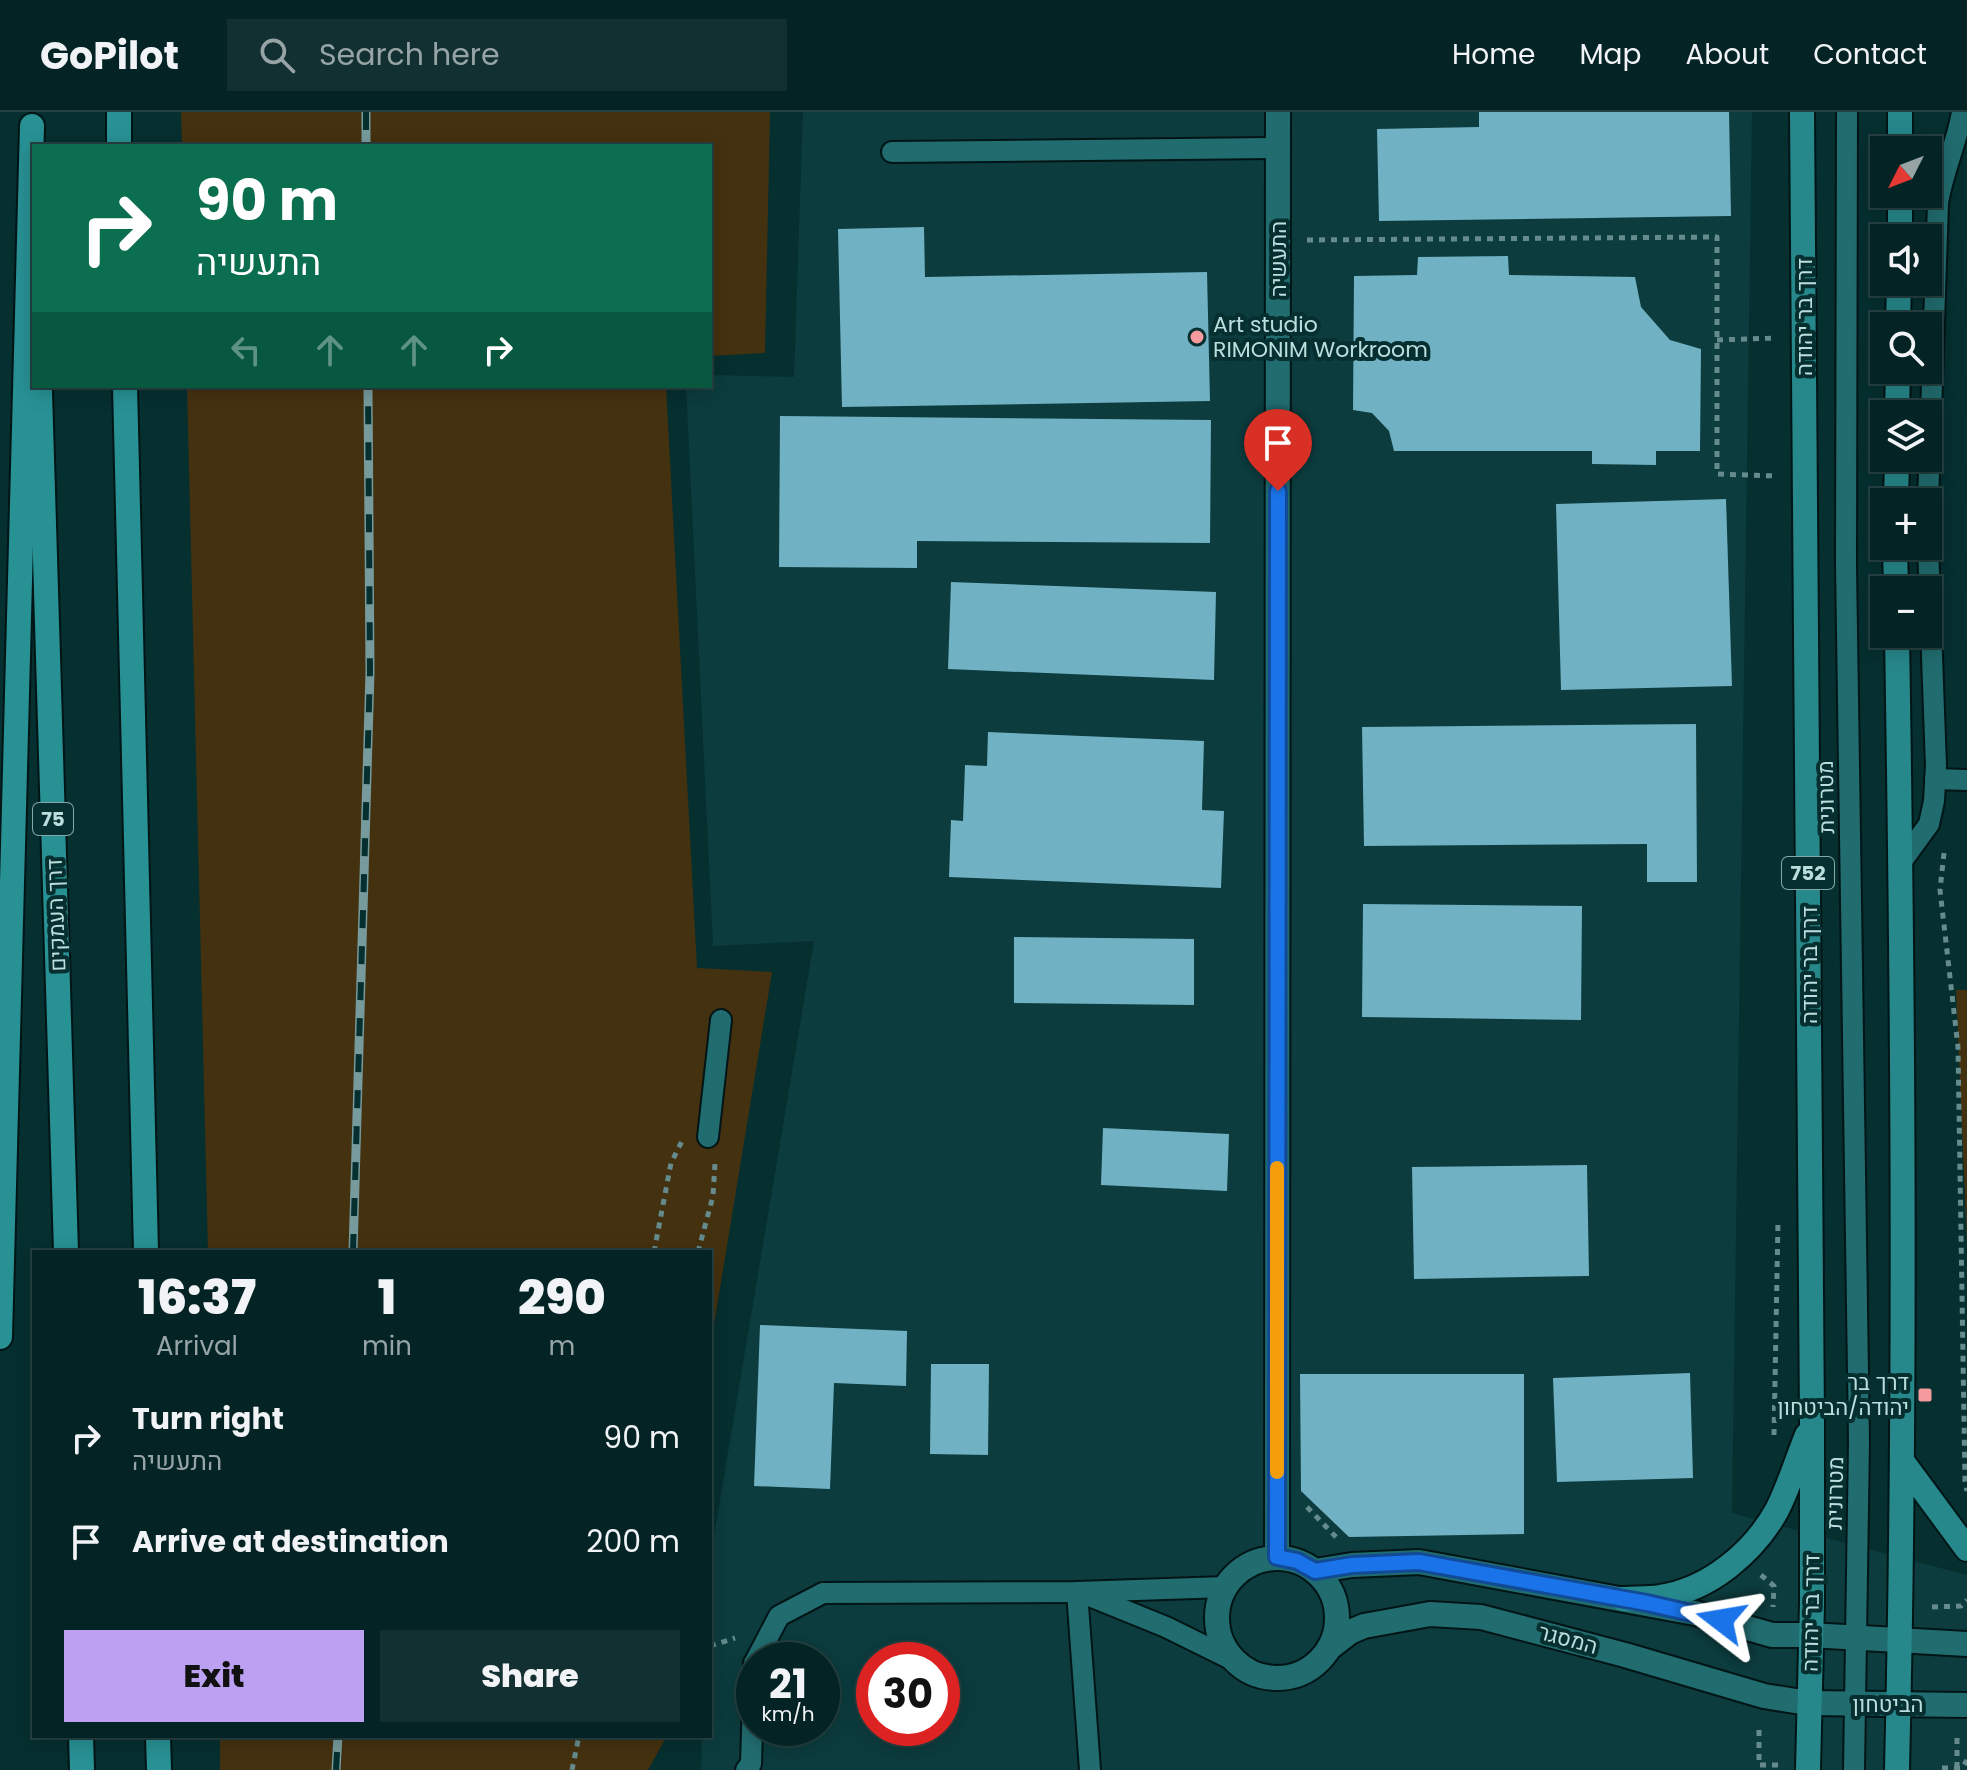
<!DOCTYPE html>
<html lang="en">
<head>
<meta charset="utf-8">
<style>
	body { margin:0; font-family:Poppins,Heebo,sans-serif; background:#122f31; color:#f1f3f6; height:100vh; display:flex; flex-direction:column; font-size:30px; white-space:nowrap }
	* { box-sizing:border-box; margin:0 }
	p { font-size:26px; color:#97a4a6 }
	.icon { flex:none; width:44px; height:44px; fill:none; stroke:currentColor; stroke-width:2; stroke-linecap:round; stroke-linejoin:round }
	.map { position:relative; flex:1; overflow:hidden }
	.details { position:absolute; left:32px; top:1138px; width:680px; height:488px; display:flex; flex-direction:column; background:#042324; border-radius:0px; box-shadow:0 4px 20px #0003,0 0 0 2px #254041 }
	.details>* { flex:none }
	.banner { position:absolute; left:32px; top:32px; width:680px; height:244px; border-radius:0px; box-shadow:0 4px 20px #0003,0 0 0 2px #254041; background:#0b6e4f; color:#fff; overflow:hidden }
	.needle { width:52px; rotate:228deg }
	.buttons { position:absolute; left:1870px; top:24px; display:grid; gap:16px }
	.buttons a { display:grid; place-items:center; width:72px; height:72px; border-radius:0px; background:#042324; box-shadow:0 4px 20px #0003,0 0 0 2px #254041; font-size:40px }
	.speed { position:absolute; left:736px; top:1530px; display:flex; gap:16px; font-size:40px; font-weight:700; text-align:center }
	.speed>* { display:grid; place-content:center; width:104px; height:104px; border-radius:50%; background:#042324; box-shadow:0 4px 20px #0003,0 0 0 2px #254041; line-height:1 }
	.speed small { font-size:20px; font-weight:400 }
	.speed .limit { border:12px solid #d22; background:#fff; color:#111 }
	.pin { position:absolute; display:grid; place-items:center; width:68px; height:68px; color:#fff; margin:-82px -34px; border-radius:50% 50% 50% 0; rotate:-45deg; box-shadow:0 0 8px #0007 }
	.pin .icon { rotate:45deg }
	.me { position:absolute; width:88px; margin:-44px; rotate:284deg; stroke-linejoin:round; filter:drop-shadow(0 0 6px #0008) }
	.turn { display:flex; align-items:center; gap:28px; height:168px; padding:0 32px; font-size:36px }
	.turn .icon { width:104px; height:104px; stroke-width:2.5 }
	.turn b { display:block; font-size:56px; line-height:68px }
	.lanes { display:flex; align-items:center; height:76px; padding:0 32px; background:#0003; justify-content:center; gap:40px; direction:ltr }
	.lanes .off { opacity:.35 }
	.eta { display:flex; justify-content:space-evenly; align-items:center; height:136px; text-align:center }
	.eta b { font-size:48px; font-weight:800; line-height:56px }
	.primary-button { display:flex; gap:16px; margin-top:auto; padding:16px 32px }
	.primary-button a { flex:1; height:92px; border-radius:0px; background:#bca0f2; color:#111; font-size:32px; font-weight:800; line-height:92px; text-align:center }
	.primary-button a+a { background:#122f31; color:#f1f3f6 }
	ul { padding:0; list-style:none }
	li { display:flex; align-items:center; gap:24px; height:104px; padding:0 32px }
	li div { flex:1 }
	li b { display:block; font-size:30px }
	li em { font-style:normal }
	header { display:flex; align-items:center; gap:48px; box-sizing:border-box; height:112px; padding:0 40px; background:#042324; border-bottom:2px solid #254041 }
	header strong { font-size:38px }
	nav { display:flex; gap:44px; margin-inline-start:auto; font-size:28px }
	.search { width:560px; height:72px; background:#122f31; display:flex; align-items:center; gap:20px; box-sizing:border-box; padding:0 28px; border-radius:0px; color:#97a4a6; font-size:30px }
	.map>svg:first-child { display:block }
</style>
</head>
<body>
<header>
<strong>GoPilot</strong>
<div class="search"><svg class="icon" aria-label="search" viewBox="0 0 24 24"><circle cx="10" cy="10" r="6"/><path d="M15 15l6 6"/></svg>Search here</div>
<nav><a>Home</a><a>Map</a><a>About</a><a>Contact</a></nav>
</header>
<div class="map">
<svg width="1967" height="1658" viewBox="0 0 1967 1658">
	<rect width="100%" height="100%" fill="#062f30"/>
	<path fill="#0c3c3e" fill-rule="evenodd" d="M803,0H1752L1732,1401L1967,1463V1658H701L702,1624H710V1448L814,829L713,834L686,274H710V263L794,265ZM754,1548H822V1616H754ZM874,1548H942V1616H874Z"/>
	<g fill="#443110">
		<path d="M181,0H770L765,241L710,244V34H182Z"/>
		<path d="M187,274H666L697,856L772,860L710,1237V1140H208Z"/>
		<path d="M1956,878H1967V1133Z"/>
		<path d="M220,1624H667L648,1658H220Z"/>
	</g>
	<g fill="#70b1c3">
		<path d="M1479,0H1729L1731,104L1379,109L1377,17L1479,15Z"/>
		<path d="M924,115L925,165L1207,160L1210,289L842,295L838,117Z"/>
		<path d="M1508,144L1509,163L1635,165L1641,195L1670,228L1701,237L1700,339H1656V353L1592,352V339H1394L1389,319L1372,301L1353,298L1354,164L1417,163L1418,145Z"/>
		<path d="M780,304L1211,308L1210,431L917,429V456L779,455Z"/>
		<path d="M1726,387L1732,574L1561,578L1556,392Z"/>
		<path d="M951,470L1216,480L1214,568L948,557Z"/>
		<path d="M1696,612L1697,770H1647V732L1364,734L1362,615Z"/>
		<path d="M988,620L1204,629L1202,698L1224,699L1221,776L949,765L951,708L963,709L965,653L987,654Z"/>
		<path d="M1363,792L1582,794L1581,908L1362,905Z"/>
		<path d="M1014,825L1194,827V893L1014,891Z"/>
		<path d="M1103,1016L1229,1022L1227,1079L1101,1073Z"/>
		<path d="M1587,1053L1589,1164L1414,1167L1412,1055Z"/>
		<path d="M760,1213L907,1219L906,1274L834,1271L830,1377L754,1374Z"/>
		<path d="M931,1252H989L988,1343L930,1342Z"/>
		<path d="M1690,1261L1693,1366L1557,1370L1553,1266Z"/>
		<path d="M1300,1262H1524V1422L1349,1425L1301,1379Z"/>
	</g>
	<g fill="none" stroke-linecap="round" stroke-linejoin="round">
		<g stroke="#011516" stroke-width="24">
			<g id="service">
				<path d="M1847,0L1846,453L1859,1329L1854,1658"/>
				<path d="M892,40L1278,36"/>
				<path d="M1928,390L1938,91C1943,59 1957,31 1962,0"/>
				<path d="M1935,667L1967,668"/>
				<path d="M1900,752L1929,712L1934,689L1936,654L1928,434"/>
				<path d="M708,1025L721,908"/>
				<path d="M1077,1480L1090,1658"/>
				<path d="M1092,1485L1166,1515L1235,1549"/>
				<path d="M756,1548L779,1504L823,1481L1077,1480L1225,1475"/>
				<path d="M746,1658L751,1652L754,1551"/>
			</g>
		</g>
		<g stroke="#011516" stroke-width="28">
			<g id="minor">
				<path d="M1277,1445L1278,0"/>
				<circle cx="1277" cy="1506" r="60"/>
				<path d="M1315,1459L1352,1453L1419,1450L1695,1501L1772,1523H1810"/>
				<path d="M1329,1536L1350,1520L1364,1514L1430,1502L1481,1505L1625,1543L1764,1584L1808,1591"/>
			</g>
		</g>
		<g stroke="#011516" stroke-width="28">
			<g id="tertiary">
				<path d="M1810,1523L1967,1532"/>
				<path d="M1808,1591L1967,1593"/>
			</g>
		</g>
		<g stroke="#011516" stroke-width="28">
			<g id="primary">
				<path d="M1802,0L1812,1309V1491L1808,1658"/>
				<path d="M1900,0V38"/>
				<path d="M1900,82V126"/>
				<path d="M1898,214L1899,170"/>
				<path d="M1897,302L1898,258"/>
				<path d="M1896,390L1897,346"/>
				<path d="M1895,434L1896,478"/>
				<path d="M1897,522C1903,900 1906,1280 1897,1658"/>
				<path d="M1902,1349L1967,1437"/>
				<path d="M1623,1487C1635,1486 1648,1487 1660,1485C1709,1478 1754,1440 1777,1398C1789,1375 1797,1347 1807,1323"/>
			</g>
		</g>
		<g stroke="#011516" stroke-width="28">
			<g id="trunk">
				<path d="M119,0V34"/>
				<path d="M125,274L146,1140"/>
				<path d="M40,280L66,1140"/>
				<path d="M0,1225L32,14"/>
				<path d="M81,1624L82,1658"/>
				<path d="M158,1624L159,1658"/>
			</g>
		</g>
		<g stroke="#658b8c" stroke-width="5" stroke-dasharray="6 6" stroke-linecap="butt">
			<path d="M1307,128L1717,125V362L1776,364"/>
			<path d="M1717,228L1776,226"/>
			<path d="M1944,741L1940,778L1958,935L1965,1369L1967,1379"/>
			<path d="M654,1140L671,1051L682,1029"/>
			<path d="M698,1140L713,1084L715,1051"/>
			<path d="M1774,1323L1778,1109"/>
			<path d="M1307,1395L1336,1425"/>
			<path d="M1761,1463L1774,1474L1773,1495"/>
			<path d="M1932,1495L1961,1494L1967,1488"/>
			<path d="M710,1534L735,1526"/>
			<path d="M1759,1618V1653H1780"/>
			<path d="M1942,1656H1962L1967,1648"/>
			<path d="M1957,1656V1626"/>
			<path d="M572,1658L579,1624"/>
		</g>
		<use href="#service" stroke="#216c6f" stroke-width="20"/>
		<use href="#minor" stroke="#216c6f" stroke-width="24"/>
		<use href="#tertiary" stroke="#216c6f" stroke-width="24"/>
		<use href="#primary" stroke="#26888b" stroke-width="24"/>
		<use href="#trunk" stroke="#289194" stroke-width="24"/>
		<g stroke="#779b9c" stroke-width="9">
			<g id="rail">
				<path d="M366,0V34"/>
				<path d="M353,1140L370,560L368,274"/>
				<path d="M336,1658L338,1624"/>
			</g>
		</g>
		<use href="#rail" stroke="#062f30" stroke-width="6" stroke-dasharray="18" stroke-linecap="butt"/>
	</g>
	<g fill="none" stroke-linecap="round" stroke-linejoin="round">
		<g stroke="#114b97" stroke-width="20">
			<path id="route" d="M1278,379L1277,1445L1297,1449L1315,1459L1352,1453L1419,1450L1647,1491L1721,1508"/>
		</g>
		<use href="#route" stroke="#1a73e8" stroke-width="14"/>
		<path stroke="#f59e0b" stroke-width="14" d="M1277,1360V1056"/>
	</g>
	<g fill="#f59b9d" stroke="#062f30" stroke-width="3">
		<circle cx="1197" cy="225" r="8"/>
		<rect x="1917" y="1275" width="16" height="16" rx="4"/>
	</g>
	<g text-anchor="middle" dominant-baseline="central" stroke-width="8" stroke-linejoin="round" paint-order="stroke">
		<g fill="#062f30" stroke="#85a9aa" stroke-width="2">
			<rect x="33" y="691" width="40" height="32" rx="6"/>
			<rect x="1782" y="745" width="52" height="32" rx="6"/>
		</g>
		<g font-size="20" font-weight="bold" fill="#bbddde">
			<text x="53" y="707">75</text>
			<text x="1808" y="761">752</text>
		</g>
		<g font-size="22" fill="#bbddde" stroke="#062f30">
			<text transform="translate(1278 147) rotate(-90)">התעשיה</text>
			<text transform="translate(1804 205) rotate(-90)">דרך בר יהודה</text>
			<text transform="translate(1826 685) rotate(-91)">מטרונית</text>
			<text transform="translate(56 803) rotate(-92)">דרך העמקים</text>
			<text transform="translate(1809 853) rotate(-90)">דרך בר יהודה</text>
			<text transform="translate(1835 1381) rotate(-89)">מטרונית</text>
			<text transform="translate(1811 1501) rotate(-89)">דרך בר יהודה</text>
			<text transform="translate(1568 1527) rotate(15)">המסגר</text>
			<text x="1888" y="1592">הביטחון</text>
		</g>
		<g font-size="22" fill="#bbddde" stroke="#062f30" text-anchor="start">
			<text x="1213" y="212">Art studio<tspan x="1213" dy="25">RIMONIM Workroom</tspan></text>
			<text x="1909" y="1270" text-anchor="end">דרך בר<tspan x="1909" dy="25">יהודה/הביטחון</tspan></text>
		</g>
	</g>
</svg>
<div class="buttons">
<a><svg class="needle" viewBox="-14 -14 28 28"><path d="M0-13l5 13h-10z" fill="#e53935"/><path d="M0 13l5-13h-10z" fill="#97a4a6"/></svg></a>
<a><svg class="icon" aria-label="sound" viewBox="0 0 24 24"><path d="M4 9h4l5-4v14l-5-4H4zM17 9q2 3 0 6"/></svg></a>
<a><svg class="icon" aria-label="search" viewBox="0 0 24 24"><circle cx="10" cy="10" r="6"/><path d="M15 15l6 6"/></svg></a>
<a><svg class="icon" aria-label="layers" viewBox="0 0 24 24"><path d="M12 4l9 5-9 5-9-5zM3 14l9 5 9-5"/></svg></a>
<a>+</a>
<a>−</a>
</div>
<div class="speed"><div>21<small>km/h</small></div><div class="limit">30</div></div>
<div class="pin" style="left:1278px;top:379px;background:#d93025"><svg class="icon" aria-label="arrive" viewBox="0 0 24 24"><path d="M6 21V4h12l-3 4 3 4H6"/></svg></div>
<svg class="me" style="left:1721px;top:1508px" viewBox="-20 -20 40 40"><path d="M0-17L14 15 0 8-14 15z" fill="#1a73e8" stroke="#fff" stroke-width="4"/></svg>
<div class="banner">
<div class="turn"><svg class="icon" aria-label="right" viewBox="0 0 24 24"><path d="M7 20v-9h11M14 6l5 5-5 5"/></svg><div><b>90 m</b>התעשיה</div></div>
<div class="lanes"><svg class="icon off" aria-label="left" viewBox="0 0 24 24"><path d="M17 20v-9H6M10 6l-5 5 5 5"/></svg><svg class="icon off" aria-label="ahead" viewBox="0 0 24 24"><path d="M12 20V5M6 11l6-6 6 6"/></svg><svg class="icon off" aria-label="ahead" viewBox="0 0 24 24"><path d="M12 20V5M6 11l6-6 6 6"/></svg><svg class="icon" aria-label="right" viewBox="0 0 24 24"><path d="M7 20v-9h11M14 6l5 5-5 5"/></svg></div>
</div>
<section class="details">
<div class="eta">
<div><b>16:37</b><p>Arrival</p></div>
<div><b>1</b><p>min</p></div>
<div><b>290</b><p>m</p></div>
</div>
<ul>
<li><svg class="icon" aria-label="right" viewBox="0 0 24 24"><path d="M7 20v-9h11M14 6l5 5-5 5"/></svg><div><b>Turn right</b><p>התעשיה</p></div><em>90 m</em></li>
<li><svg class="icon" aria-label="arrive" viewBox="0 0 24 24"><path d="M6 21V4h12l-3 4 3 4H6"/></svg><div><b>Arrive at destination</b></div><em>200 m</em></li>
</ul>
<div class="primary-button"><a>Exit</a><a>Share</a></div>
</section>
</div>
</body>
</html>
